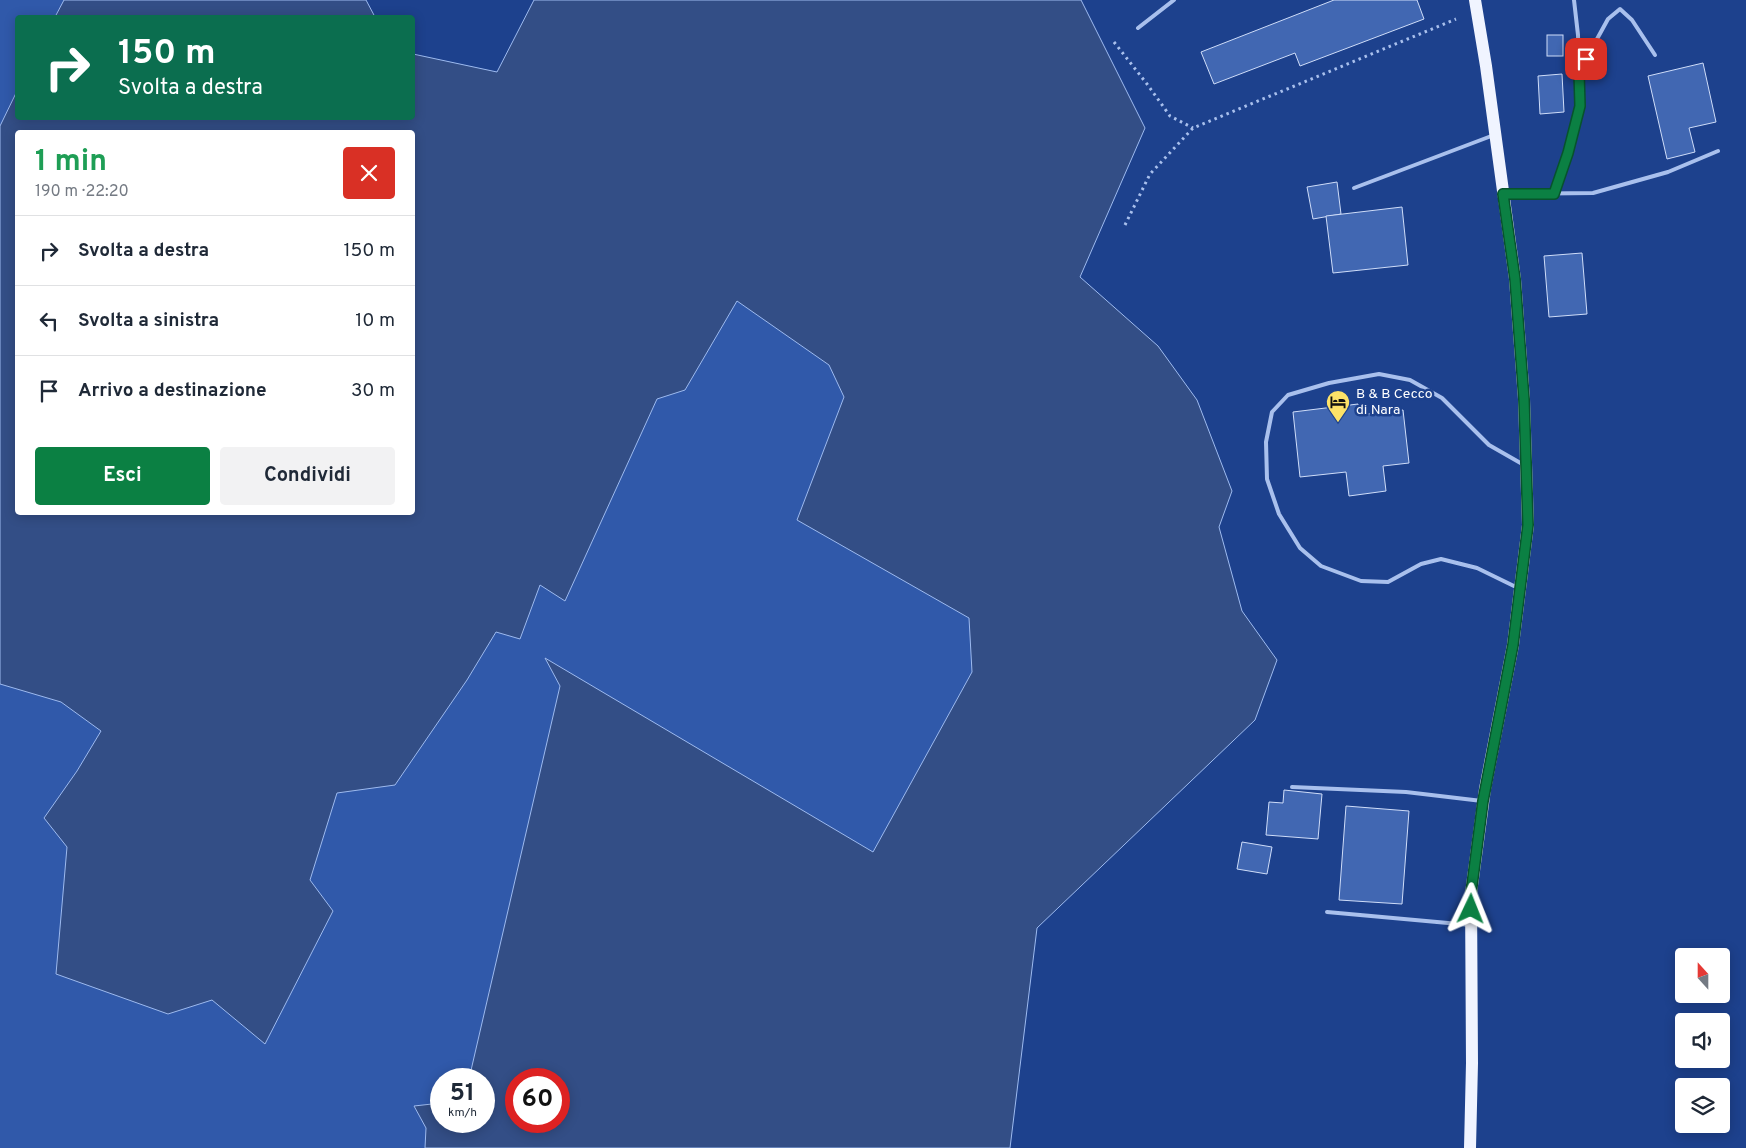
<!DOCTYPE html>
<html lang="it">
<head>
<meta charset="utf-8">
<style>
	body { margin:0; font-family:Overpass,sans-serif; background:#f2f2f3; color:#1f2937; height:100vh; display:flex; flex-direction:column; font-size:19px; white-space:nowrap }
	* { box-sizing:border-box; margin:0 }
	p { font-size:16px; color:#747a83 }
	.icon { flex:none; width:28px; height:28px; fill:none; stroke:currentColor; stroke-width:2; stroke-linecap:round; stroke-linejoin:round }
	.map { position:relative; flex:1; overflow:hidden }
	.panel { position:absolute; left:15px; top:130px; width:400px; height:385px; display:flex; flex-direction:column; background:#fff; border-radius:5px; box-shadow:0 2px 12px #0003 }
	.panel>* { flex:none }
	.guide { position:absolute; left:15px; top:15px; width:400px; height:105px; border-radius:5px; box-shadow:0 2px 12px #0003; background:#0b6e4f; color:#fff; overflow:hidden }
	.needle { width:32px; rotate:339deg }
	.tools { position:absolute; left:1675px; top:948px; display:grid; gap:10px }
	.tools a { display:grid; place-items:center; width:55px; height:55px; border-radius:5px; background:#fff; box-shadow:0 2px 12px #0003; font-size:25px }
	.speed { position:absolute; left:430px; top:1068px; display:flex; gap:10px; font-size:25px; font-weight:700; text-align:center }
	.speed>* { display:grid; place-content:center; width:65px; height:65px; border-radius:50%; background:#fff; box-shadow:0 2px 12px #0003; line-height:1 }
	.speed small { font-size:12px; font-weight:400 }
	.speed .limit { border:8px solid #d22; background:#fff; color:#111 }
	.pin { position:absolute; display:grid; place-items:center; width:42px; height:42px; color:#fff; margin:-21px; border-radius:10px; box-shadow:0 2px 8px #0006 }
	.me { position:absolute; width:55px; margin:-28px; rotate:2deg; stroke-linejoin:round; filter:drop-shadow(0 0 4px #0008) }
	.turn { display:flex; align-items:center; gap:18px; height:105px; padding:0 20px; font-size:22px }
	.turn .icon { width:65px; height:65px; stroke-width:2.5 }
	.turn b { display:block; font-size:35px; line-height:42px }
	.round { display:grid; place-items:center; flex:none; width:52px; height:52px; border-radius:5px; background:#f2f2f3 }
	.summary { display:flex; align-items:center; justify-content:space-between; height:85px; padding:0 20px }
	h1 { font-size:30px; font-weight:700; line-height:38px; color:#1e9e55 }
	.primary-button { display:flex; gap:10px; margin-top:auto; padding:10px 20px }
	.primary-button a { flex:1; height:58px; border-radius:5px; background:#0b8043; color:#fff; font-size:20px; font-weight:700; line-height:58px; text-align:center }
	.primary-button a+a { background:#f2f2f3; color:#1f2937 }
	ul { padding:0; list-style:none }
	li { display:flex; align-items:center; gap:15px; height:70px; padding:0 20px; border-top:1px solid #e0e1e3 }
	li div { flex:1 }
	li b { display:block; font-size:19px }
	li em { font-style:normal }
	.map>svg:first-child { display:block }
</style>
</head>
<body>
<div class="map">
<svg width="1746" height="1148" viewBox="0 0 1746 1148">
	<rect width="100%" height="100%" fill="#1d418d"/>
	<path fill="#3059aa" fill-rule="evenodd" d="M0,0H366L375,17L18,18V118H412L413,54L497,72L534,0H1081L1145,128L1080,277L1158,346L1197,400L1232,491L1219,527L1242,611L1277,660L1255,720L1037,928L1010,1148H0ZM18,132H412V512H18ZM441,1079H484V1121H441ZM516,1079H559V1121H516Z"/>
	<g fill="#334e86" stroke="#9dbaef" fill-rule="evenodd">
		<path d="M64,0H366L375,17H55Z"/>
		<path d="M534,0H1081L1145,128L1080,277L1158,346L1197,400L1232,491L1219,527L1242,611L1277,660L1255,720L1037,928L1010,1148H425L426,1128L414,1106L441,1103V1121H484V1079H469L560,686L545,658L873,852L972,672L969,618L797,520L844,397L829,365L737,301L685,390L657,399L565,601L540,585L520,639L496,632L467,680L395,785L337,793L310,880L333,911L265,1044L212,1000L168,1014L56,974L67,847L44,818L77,771L101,731L61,702L0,684V126L17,91L18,118H412L413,54L497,72ZM18,132H412V512H18ZM516,1079H559V1121H516Z"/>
	</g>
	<g fill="#4167b2" stroke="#cfddf9">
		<path d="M1334,0H1417L1424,19L1300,66L1295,53L1214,84L1201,52Z"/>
		<rect x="1547" y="35" width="16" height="21"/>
		<path d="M1703,63L1716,122L1689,128L1695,152L1667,159L1648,76Z"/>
		<path d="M1562,74L1564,112L1540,114L1538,76Z"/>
		<path d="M1337,182L1341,214L1313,219L1307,187Z"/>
		<path d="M1402,207L1408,265L1333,273L1326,216Z"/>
		<path d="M1582,253L1587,314L1549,317L1544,256Z"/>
		<path d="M1358,404L1359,415L1403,410L1409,463L1383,466L1386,491L1349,496L1346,472L1300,477L1293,412Z"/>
		<path d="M1284,790L1322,794L1318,839L1266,835L1269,802L1283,803Z"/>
		<path d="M1346,806L1409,811L1402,904L1339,900Z"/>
		<path d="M1242,842L1272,847L1267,874L1237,869Z"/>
	</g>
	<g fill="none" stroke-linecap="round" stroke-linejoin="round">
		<g stroke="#a9c0ed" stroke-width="3" stroke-dasharray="2.5 4" stroke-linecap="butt">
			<path d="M1114,42L1147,84L1170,116L1193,128"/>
			<path d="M1125,225L1150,174L1193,128L1456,19"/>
		</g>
		<g stroke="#a9c0ed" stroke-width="4">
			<path d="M1138,28L1174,0"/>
			<path d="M1580,70L1608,19L1620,9L1632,20L1655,55"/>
			<path d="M1354,188L1494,135"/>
			<path d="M1505,194L1593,193L1668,172L1718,151"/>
			<path d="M1553,194L1568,153L1580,106L1578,35L1574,0"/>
			<path d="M1518,588L1477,568L1441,559L1421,564L1388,582L1361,581L1321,566L1300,548L1279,514L1267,479L1266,442L1272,412L1288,395L1329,383L1379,374L1410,380L1442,398L1489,445L1524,465"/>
			<path d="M1292,787L1406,792L1482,801"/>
			<path d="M1327,912L1470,925"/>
		</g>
		<path stroke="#f0f4ff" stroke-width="12" d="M1470,1148L1472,1063L1471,893L1485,789L1513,645L1528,525L1524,399L1515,279L1486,66L1475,0"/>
	</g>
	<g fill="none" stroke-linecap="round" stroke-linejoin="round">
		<g stroke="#07532c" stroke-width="12">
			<path id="route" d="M1471,909V893L1483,801L1513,645L1528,525L1524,399L1515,279L1503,194H1554L1568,153L1580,106L1579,72L1586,59"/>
		</g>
		<use href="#route" stroke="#0b8043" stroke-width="9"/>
	</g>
	<defs>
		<g id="hotel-pin" transform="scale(1.25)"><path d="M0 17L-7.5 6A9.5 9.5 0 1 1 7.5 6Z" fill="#fde268" stroke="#1d418d"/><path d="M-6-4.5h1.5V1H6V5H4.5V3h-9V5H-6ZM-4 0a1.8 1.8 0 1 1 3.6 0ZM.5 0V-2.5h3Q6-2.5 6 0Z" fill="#111"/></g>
	</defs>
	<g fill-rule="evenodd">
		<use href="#hotel-pin" x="1338" y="402"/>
	</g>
	<g text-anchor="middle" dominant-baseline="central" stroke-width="5" stroke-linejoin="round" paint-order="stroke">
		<g font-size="14" fill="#fff" stroke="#1d418d" text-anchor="start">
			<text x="1356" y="394">B &amp; B Cecco<tspan x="1356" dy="16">di Nara</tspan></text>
		</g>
	</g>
</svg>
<div class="tools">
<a><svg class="needle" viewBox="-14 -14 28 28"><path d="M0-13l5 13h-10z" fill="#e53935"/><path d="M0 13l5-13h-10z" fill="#747a83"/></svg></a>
<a><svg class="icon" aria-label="sound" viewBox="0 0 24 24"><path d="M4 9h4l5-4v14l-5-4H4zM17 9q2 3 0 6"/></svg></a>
<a><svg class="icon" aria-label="layers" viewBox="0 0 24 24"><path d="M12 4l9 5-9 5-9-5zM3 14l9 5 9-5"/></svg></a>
</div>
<div class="speed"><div>51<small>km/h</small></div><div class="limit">60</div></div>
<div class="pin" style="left:1586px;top:59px;background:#d93025"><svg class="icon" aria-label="arrive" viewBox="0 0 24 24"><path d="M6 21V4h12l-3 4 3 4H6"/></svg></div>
<svg class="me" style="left:1471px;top:909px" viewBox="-20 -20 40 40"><path d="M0-17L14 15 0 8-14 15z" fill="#0b8043" stroke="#fff" stroke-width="4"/></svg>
<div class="guide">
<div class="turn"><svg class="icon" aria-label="right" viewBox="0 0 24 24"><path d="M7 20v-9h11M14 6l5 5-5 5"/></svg><div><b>150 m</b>Svolta a destra</div></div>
</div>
<section class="panel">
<div class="summary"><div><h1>1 min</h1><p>190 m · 22:20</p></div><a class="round" style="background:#d93025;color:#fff"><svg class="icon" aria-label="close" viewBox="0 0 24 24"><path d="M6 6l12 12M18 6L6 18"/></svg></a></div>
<ul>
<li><svg class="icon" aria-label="right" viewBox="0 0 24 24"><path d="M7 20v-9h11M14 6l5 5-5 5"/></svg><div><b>Svolta a destra</b></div><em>150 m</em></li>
<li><svg class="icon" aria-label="left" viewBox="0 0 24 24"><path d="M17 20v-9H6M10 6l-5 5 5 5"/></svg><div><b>Svolta a sinistra</b></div><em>10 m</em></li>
<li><svg class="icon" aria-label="arrive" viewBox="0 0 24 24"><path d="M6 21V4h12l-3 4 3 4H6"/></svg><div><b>Arrivo a destinazione</b></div><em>30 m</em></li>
</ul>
<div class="primary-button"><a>Esci</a><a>Condividi</a></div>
</section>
</div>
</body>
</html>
